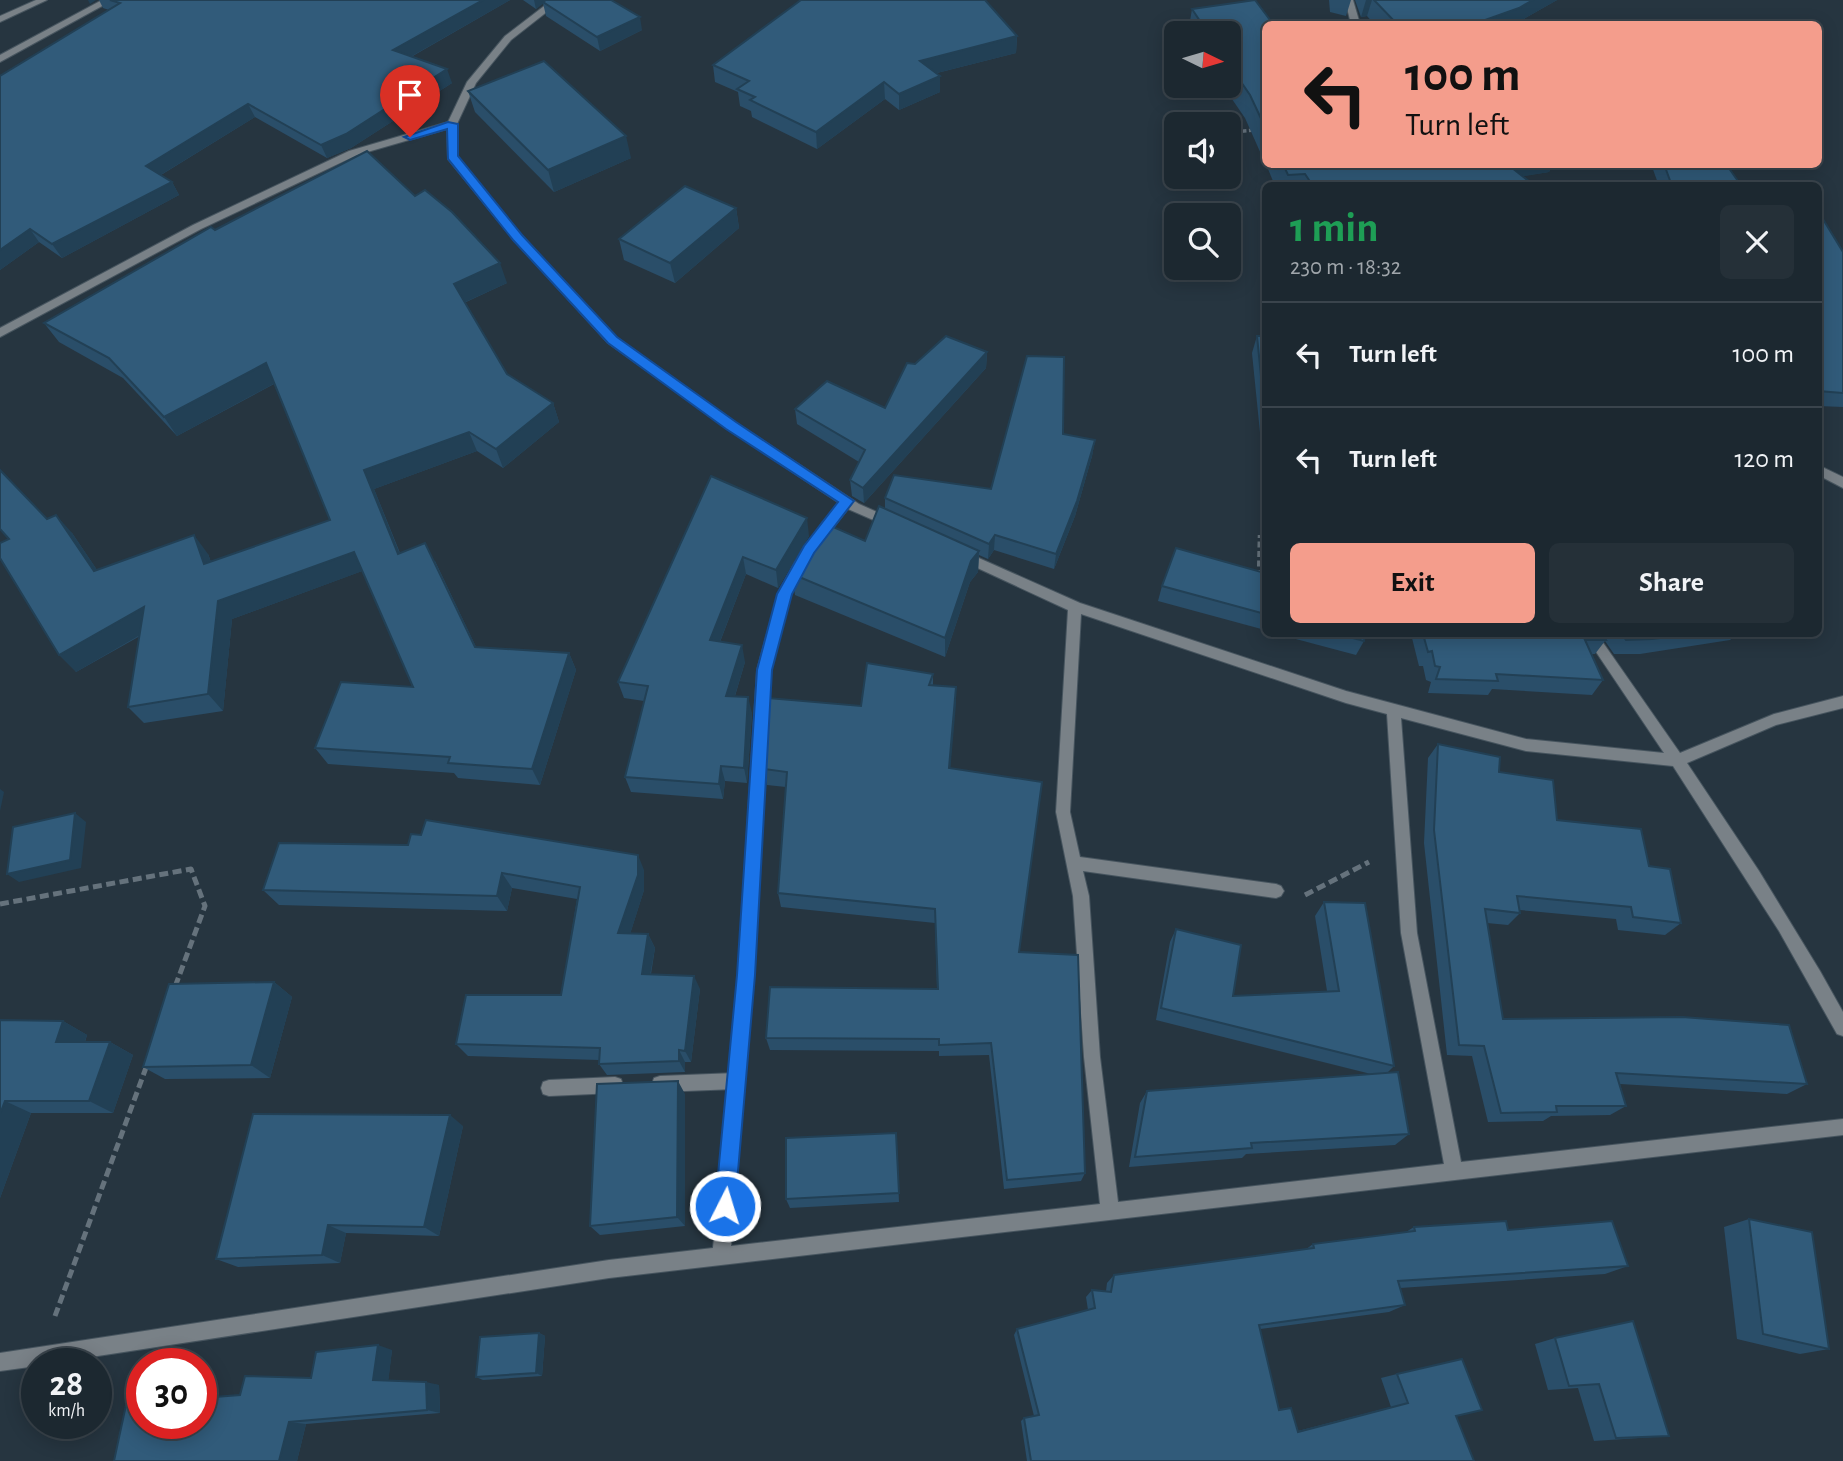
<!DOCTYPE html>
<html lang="en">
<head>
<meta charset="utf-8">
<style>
	body { margin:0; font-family:"Alegreya Sans",sans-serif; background:#253038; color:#f1f3f6; height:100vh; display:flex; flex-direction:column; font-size:26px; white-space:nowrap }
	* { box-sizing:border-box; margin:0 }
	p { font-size:23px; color:#a0a6ab }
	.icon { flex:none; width:38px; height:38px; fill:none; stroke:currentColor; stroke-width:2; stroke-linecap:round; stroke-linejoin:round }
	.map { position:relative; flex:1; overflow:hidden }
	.details { position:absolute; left:1262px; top:182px; width:560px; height:455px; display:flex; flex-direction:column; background:#1c2830; border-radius:10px; box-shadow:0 4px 18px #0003,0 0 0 2px #3a444c }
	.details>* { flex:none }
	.hud { position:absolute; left:1262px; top:21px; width:560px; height:147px; border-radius:10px; box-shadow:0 4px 18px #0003,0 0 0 2px #3a444c; background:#f49d8c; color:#111; overflow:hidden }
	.needle { width:46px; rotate:95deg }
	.controls { position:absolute; left:1164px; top:21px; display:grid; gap:14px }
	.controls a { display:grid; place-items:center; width:77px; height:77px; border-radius:10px; background:#1c2830; box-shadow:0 4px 18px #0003,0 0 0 2px #3a444c; font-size:35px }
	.speed { position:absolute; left:21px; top:1348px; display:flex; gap:14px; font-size:35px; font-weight:700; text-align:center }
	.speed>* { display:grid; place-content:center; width:91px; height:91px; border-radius:50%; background:#1c2830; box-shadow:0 4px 18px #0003,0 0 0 2px #3a444c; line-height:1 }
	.speed small { font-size:18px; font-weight:400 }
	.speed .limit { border:10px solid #d22; background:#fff; color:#111 }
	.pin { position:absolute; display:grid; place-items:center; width:60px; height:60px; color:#fff; margin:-72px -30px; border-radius:50% 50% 50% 0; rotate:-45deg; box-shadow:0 0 7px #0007 }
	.pin .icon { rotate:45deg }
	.me { position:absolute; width:77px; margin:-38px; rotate:5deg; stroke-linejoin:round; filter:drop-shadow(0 0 5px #0008) }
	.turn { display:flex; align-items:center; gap:24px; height:147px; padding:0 28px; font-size:32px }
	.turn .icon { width:91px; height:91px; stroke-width:2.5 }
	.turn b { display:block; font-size:49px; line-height:60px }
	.round { display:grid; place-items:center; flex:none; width:74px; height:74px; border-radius:10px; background:#253038 }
	.head { display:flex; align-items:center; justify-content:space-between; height:119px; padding:0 28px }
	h1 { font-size:42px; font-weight:700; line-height:52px; color:#1e9e55 }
	.action { display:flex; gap:14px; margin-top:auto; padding:14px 28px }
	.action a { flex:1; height:80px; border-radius:10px; background:#f49d8c; color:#111; font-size:28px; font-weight:700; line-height:80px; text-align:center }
	.action a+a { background:#253038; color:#f1f3f6 }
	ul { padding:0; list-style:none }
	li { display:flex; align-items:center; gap:21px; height:105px; padding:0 28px; border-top:2px solid #3a444c }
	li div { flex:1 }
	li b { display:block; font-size:26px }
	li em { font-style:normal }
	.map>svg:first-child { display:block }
</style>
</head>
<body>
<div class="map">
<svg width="1843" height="1461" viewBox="0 0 1843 1461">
	<rect width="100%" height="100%" fill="#263540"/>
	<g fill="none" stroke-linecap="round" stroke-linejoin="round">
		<g stroke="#46545e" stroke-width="2">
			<g id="lane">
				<path d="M36,0H47L0,22V16Z"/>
				<path d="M736,1073L742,1075L744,1081L742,1087L736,1089L660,1092L654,1090L652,1084L654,1078L660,1076Z"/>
				<path d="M615,1077L621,1079L623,1085L621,1091L615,1093L549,1096L543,1094L541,1088L543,1082L549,1080Z"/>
			</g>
		</g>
		<g stroke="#46545e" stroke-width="2">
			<g id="street">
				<path d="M102,0H113L0,62V55Z"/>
				<path d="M552,0H562L511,40L476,83L457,124V157L522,236L616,337L735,422L859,504L895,520L897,523L895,526H887L848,509L821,543H813L811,540L813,537L839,503L727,428L608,343L514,240L448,159L447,129L357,155L201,229L0,337V328L193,225L349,151L448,122L467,82L505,36Z"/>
				<path d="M1345,0H1353L1360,24H1351Z"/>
				<path d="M1818,465L1843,477V488L1818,475Z"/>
				<path d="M963,551L1080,603L1346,691L1526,739L1664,753L1584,634H1597L1680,753L1774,714L1843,696V708L1776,725L1687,763L1759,871L1820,971L1843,1012V1036L1837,1034L1779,931L1673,766L1526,751L1401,718L1417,933L1461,1162L1843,1119V1135L609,1278L52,1363H37V1366L0,1371V1353L609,1260L713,1248L738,975L757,670L778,594L795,562L800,561L806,566L791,594L771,670L754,975L731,1246L1100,1204L1084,1057L1073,896L1056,812L1068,610L958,559L957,556ZM1081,614L1346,703L1387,714L1401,933L1444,1164L1118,1202L1100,1057L1089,896L1083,871L1276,898L1281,896L1284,891L1281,886L1276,884L1080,857L1070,812Z"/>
			</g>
		</g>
		<path stroke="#65727c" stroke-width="3.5" stroke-dasharray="5 2.5" stroke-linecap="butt" d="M1234,132L1265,129"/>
		<path stroke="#65727c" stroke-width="4.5" stroke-dasharray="6 3.5" stroke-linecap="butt" d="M1259,576L1260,535"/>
		<g stroke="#65727c" stroke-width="5" stroke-dasharray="9 4.5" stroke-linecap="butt">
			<path d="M1305,895L1369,862"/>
			<path d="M0,904L191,869L205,906L175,987"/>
			<path d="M55,1316L147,1065"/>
		</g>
		<use href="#lane" fill="#798187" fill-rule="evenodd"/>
		<use href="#street" fill="#798187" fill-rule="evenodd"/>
	</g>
	<g fill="#2a4e69">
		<path d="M99,0H510L411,57L452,83L351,148L327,158L255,117L161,175L172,182L179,195L62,258L39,242L0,270V76L109,10L103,8Z"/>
		<path d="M523,0H611L642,30L600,51L546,16L543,3L536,9Z"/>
		<path d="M1329,0H1351L1346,16L1330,12Z"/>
		<path d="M1355,0H1557L1515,24H1374L1367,16L1361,17Z"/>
		<path d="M1192,9L1265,24V163L1245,118L1223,86H1228V33H1188Z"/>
		<path d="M1017,36L1016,53L937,73L940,76V92L899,110L885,99L817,149L752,117L751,111L740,106L738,92L715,82L713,65Z"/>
		<path d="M468,91L631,158L554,192L475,112Z"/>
		<path d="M1266,164H1552L1549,172L1522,176L1535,186H1275Z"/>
		<path d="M1651,164H1726L1738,181L1803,186H1659Z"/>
		<path d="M736,208L739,228L675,283L624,260L619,239Z"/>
		<path d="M1818,211L1843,252V407L1818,406Z"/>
		<path d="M215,230L507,283L464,303L507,374L553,403L559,422L503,468L477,451L374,489L400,553L435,561L476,647L569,653L576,670L540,785L458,778L454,773L328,764L315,748L413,687L362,571L232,619L223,711L144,723L128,707L140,636L76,672L9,539L47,519L72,533L97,570L208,554L211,562L330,520L274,384L177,436L123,378L59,342L44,323Z"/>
		<path d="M1257,336H1265V482L1252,353Z"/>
		<path d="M987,352L986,368L864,503L852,496L850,480L859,462L797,424L795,409L885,408L915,364Z"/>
		<path d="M1063,434L1095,440L1092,456L1075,516L1054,569L994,550L988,559L979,555L978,572L970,582L945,657L795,595L792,574L865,541L885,509V498L991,489Z"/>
		<path d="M711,476L809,536L778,588L746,574L720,642L745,662L735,696L752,713L747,783L725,781L723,799L631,792L625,777L644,701L624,698L618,682Z"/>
		<path d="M1265,573V630L1158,601L1162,586Z"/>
		<path d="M1277,634H1365L1364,641L1356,655Z"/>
		<path d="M1411,634H1737L1730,640L1640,654H1614L1605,641L1595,654H1592L1603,680L1592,695L1492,689L1488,695L1428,693L1431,682L1426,680L1423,666H1419Z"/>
		<path d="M933,674V685L956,687L950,768L1019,952L1085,1173L1081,1181L1004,1189L989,1055L939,1056V1051L770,1050L766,1038L937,989L935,923L781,907L778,893L786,787L767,785L764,769L861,706Z"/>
		<path d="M1438,744L1499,772L1557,820L1649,866L1681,923L1665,935L1618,930L1616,919L1520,910V913L1508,925L1487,923L1503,1019L1807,1084L1787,1094L1620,1084L1626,1106L1610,1115L1551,1116L1543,1121L1488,1122L1472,1056L1447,1055L1424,843L1428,758Z"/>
		<path d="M279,843L644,870V890L630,934H648L655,948L651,974L700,989L691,1062H685V1072L607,1075L599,1064V1060L468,1056L456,1044L561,995L577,899L512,888L507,911L279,905L263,890Z"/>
		<path d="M1324,902L1394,1066L1387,1073L1409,1134L1395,1145L1246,1154L1242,1158L1129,1167L1140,1103L1147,1091L1371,1074L1156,1020L1170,942L1176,929L1233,996L1327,991L1315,916Z"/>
		<path d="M274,982L292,997L270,1078L165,1079L143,1067Z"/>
		<path d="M0,1020L63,1021L87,1035L85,1042H110L133,1055L113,1113H31L0,1198Z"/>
		<path d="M685,1094V1226L600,1235L590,1226Z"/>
		<path d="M463,1126L439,1236L346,1233L340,1263L238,1267L216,1259Z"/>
		<path d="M896,1133L899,1202L790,1208L786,1199Z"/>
		<path d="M1749,1219L1829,1349L1800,1354L1737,1339L1724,1227Z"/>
		<path d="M1414,1227L1508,1230L1628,1266L1605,1274L1400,1288L1405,1305L1389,1312L1260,1329L1279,1410L1298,1431L1391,1407L1381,1378L1397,1374L1456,1416L1474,1461H1027L1021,1421L1024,1418L1034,1416L1014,1335L1017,1329L1088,1310L1086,1297L1092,1290L1106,1291L1107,1283L1114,1275L1305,1250L1313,1244L1406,1232Z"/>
		<path d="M539,1333L545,1336L542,1376L483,1380L476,1377Z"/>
		<path d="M1555,1338L1669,1436L1594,1441L1578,1388L1548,1390L1535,1344Z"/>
		<path d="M392,1350L388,1381L439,1385L440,1413L306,1424L297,1461H114L240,1395L311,1378Z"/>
	</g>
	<g fill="#224055">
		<path d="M88,0H96L90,4Z"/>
		<path d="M483,0H510L398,64L393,50Z"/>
		<path d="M534,0H548L536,9Z"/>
		<path d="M1366,0H1372L1367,16L1361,17Z"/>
		<path d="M1533,0H1557L1515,24H1474Z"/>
		<path d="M640,17L642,30L600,51L597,37Z"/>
		<path d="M1017,36L1016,53L921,77L920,61Z"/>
		<path d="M447,69L452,83L351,148L327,158L321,145Z"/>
		<path d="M940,76V92L899,110V94Z"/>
		<path d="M884,82L885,99L817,149L816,132Z"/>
		<path d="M248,104L255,117L154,179L146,166Z"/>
		<path d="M626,136L631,158L554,192L548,170Z"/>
		<path d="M1496,164H1552L1549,172L1489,182Z"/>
		<path d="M172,182L179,195L62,258L52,244Z"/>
		<path d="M736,208L739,228L675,283L670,263Z"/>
		<path d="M30,229L39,242L0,270V250Z"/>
		<path d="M500,263L507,283L461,304L454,284Z"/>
		<path d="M987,352L986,368L864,503L863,488Z"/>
		<path d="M266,363L277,382L177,436L164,417Z"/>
		<path d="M553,403L559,422L503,468L496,449Z"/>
		<path d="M469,432L477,451L374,489L407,572L398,554L364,470Z"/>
		<path d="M1095,440L1092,456L1075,516L1054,569L1056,554Z"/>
		<path d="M56,515L72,533L110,589L94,571Z"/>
		<path d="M807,518L809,536L778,588L776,570Z"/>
		<path d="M194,535L208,554L218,582L204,564Z"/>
		<path d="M995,535L994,550L988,559L989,544Z"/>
		<path d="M979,551L978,572L970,582L945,657V638L971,561Z"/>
		<path d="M354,552L365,570L232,619L223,711L208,694L218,601Z"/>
		<path d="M743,557L746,574L714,657L710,640Z"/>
		<path d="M144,607L159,624L76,672L59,655Z"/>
		<path d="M742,645L745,662L730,712L726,696Z"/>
		<path d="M569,653L576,670L540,785L532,769Z"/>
		<path d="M956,687V704L949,784V768Z"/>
		<path d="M748,697L752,713L747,783L744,768Z"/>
		<path d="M721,766L725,781L723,799L719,784Z"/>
		<path d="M0,789L4,792L0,811Z"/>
		<path d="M75,813L86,822L81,868L19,882L7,874Z"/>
		<path d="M638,855L644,870V890L626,947L618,933Z"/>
		<path d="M502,873L512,888L507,911L497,896Z"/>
		<path d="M648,934L655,948L648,987L642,974Z"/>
		<path d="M694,976L700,989L691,1062L685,1051Z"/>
		<path d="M274,982L292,997L270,1078L251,1065Z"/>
		<path d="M63,1021L87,1035L80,1055L56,1042Z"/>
		<path d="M110,1042L133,1055L113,1113L89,1101Z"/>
		<path d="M679,1050L685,1062V1072L679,1061Z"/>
		<path d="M678,1081L685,1094V1226L677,1217Z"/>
		<path d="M5,1101L31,1113L0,1198V1114Z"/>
		<path d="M450,1115L463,1126L439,1236L424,1227Z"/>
		<path d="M328,1225L346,1233L340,1263L322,1255Z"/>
		<path d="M539,1333L545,1336L542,1376L536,1373Z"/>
		<path d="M378,1345L392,1350L388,1384L373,1380Z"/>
		<path d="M426,1382L439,1385L440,1413L427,1410Z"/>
		<path d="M289,1422L306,1424L297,1461H279Z"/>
	</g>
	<g fill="#315b7a" stroke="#224055" stroke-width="2">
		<path d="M110,0H483L393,50L447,69L346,134L321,145L248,104L146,166L172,182L52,244L30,229L0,250V76L120,3Z"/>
		<path d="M546,0H611L640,17L597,37L543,2Z"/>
		<path d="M801,0H985L1017,36L920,61L940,76L899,94L884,82L816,132L750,100L755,97L737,89L749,81L713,65Z"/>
		<path d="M1255,0L1273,24H1265V127L1250,95L1228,63V33H1208L1192,9Z"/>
		<path d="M1374,0H1533L1519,8L1474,24H1397Z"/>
		<path d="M544,61L626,136L548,170L468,91Z"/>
		<path d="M367,151L415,196L425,190L452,212L500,263L454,284L507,374L553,403L496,449L469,432L364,470L398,554L425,543L475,647L569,653L532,769L448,763L450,757L315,748L341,682L413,687L354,552L218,601L208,694L128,707L144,607L59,655L0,558V543L9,539L0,529V470L47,519L56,515L94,571L194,535L204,564L330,520L266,363L164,417L109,358L44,323L211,227L215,230Z"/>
		<path d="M1283,164H1507L1535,186H1313L1305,174L1288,175Z"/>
		<path d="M1664,164H1726L1738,181L1801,182L1803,186H1672Z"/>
		<path d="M685,186L736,208L670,263L619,239Z"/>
		<path d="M1818,211L1843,252V393L1818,391Z"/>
		<path d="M946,336L987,352L863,488L850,480L865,450L795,409L827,381L885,408L907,363L915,364Z"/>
		<path d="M1257,336H1265V416Z"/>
		<path d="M1027,356L1064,357L1063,434L1095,440L1077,501L1056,554L995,535L989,544L885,498L894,475L991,489Z"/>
		<path d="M711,476L807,518L776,570L743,557L710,640L742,645L726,696L748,697L744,768L721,766L719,784L625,777L648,686L618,682Z"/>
		<path d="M879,506L979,551L971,561L945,638L792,574L822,522L865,541Z"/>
		<path d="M1176,548L1265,573V614L1162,586Z"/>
		<path d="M1338,634H1365L1364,641Z"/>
		<path d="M1423,634H1602L1606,640H1585L1603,680L1496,674L1498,681L1436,679L1440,667L1435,666L1432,651L1428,652Z"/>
		<path d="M1622,634H1692L1652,639L1626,640Z"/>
		<path d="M867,663L933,674L929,685L956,687L949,768L1042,782L1019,952L1078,955L1085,1173L1007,1180L991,1043L939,1045V1039L766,1038L770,987L938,989L935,909L778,893L787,772L764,769L768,698L861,706Z"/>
		<path d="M1438,744L1500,757L1499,772L1553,780L1557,820L1641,829L1649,866L1670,869L1681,923L1633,917L1631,907L1517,896L1520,913L1485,909L1503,1019L1682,1017L1789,1025L1807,1084L1616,1073L1626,1106H1556L1557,1112L1501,1113L1484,1046L1459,1045L1434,830Z"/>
		<path d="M75,813L70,860L7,874L13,827Z"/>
		<path d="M426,820L638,855V875L618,933L648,934L642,974L694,976L685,1051L679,1050V1061L599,1064L600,1048L456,1044L466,995H561L580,887L502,873L497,896L263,890L279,843L408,845L411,834L421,835Z"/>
		<path d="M1324,902L1365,903L1394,1066L1161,1008L1176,929L1241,945L1233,996L1339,991Z"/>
		<path d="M274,982L251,1065L143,1067L169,984Z"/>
		<path d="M0,1020L63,1021L56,1042H110L89,1101H5L0,1114Z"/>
		<path d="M1398,1072L1409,1134L1251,1143L1252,1148L1135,1157L1147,1091Z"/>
		<path d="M678,1081L677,1217L590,1226L597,1084Z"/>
		<path d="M253,1114L450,1115L424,1227L328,1225L322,1255L216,1259Z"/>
		<path d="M896,1133L899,1193L786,1199V1138Z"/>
		<path d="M1749,1219L1812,1232L1829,1349L1763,1334Z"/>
		<path d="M1506,1221L1508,1230L1612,1221L1628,1266L1398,1281L1405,1305L1259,1325L1279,1410L1291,1408L1298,1432L1408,1403L1397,1374L1462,1359L1482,1410L1456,1416L1474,1461H1031L1024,1418L1039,1415L1017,1329L1095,1308L1092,1290L1111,1292L1114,1275L1314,1248L1313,1244L1415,1231L1414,1227Z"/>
		<path d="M1633,1321L1669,1436L1616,1438L1599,1384L1569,1386L1555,1338Z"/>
		<path d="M539,1333L536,1373L476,1377L480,1337Z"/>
		<path d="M378,1345L373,1380L426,1382L427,1410L289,1422L279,1461H114L126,1405L142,1404V1423H201V1398L240,1395L245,1376L311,1378L316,1352Z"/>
	</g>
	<path fill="#1a73e8" stroke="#114b97" stroke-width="2" d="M448,122L458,124V156L522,235L617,337L736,422L854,501L814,553L792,594L772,670L755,975L735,1206L732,1213L725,1216L718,1213L715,1206L737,975L757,670L777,594L804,546L838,502L726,429L608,343L513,240L448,159L447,129L410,140L404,137Z"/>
</svg>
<div class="controls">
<a><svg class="needle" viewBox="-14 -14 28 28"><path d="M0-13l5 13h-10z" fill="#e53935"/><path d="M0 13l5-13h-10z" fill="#a0a6ab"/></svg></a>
<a><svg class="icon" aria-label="sound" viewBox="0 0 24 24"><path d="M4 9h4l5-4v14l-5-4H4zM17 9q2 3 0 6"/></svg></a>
<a><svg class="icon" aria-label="search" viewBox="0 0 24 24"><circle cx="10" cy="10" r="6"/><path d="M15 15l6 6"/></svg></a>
</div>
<div class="speed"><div>28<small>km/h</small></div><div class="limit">30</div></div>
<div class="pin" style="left:410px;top:137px;background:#d93025"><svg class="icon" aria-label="arrive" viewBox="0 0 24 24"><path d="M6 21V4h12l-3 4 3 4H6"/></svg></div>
<svg class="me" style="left:725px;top:1206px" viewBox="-20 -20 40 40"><circle r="17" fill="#1a73e8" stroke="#fff" stroke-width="3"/><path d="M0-11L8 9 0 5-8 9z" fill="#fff"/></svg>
<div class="hud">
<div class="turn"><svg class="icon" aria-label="left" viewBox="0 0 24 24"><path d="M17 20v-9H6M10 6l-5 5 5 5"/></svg><div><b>100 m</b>Turn left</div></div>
</div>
<section class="details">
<div class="head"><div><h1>1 min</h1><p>230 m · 18:32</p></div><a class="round"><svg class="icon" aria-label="close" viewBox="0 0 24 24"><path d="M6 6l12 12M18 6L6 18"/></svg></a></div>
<ul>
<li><svg class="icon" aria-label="left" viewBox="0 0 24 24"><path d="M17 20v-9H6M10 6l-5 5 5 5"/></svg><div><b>Turn left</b></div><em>100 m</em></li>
<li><svg class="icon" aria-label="left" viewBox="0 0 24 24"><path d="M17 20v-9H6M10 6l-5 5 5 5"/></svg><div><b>Turn left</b></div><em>120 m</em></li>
</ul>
<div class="action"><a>Exit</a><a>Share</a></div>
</section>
</div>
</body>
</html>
